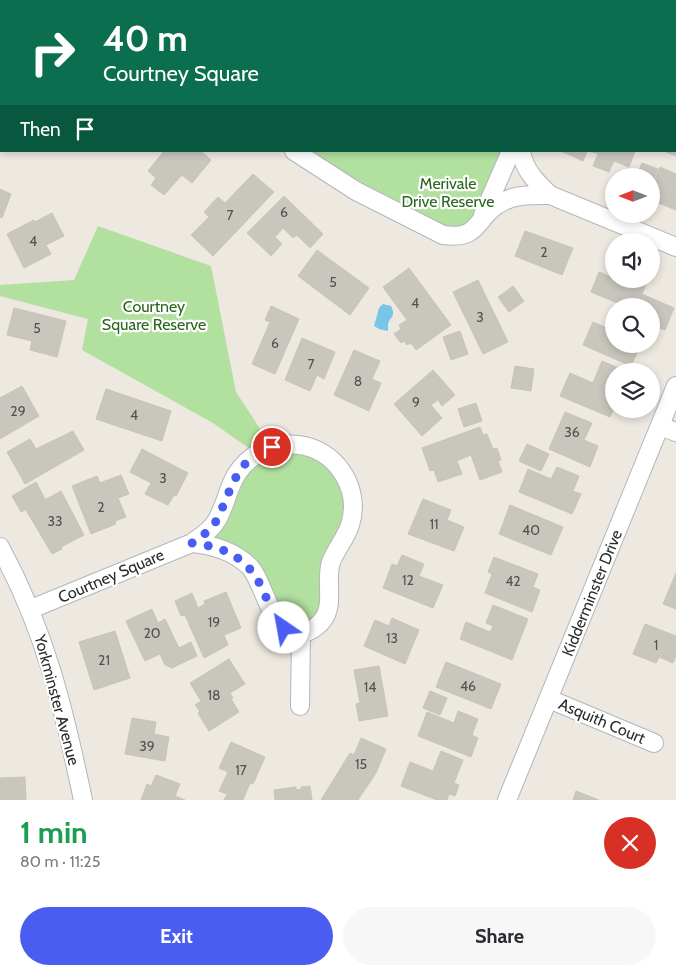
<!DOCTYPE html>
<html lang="en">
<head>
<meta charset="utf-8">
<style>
	body { margin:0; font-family:Cabin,sans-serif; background:#f7f7f7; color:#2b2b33; height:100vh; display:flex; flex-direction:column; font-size:19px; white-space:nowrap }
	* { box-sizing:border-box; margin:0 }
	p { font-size:16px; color:#7c7c81 }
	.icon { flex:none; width:28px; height:28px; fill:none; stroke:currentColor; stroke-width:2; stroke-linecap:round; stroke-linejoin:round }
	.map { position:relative; height:800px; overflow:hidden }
	.sheet { display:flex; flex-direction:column; background:#fff; flex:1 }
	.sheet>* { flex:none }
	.top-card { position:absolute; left:0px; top:0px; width:676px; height:152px; box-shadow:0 2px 8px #0003; background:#0b6e4f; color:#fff; overflow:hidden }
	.needle { width:32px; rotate:270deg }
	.controls { position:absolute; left:605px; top:168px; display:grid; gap:10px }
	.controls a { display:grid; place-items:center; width:55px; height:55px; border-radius:50%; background:#fff; box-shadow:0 2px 8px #0003; font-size:25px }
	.pin { position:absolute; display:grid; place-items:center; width:42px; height:42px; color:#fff; margin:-21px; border:2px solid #fff; border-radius:50%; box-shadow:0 1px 5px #0007 }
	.me { position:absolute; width:55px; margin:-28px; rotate:327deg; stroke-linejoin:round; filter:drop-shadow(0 0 4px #0008) }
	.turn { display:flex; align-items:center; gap:18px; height:105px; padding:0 20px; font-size:22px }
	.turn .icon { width:65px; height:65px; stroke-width:2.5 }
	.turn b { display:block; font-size:35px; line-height:42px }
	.then { display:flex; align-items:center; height:48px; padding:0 20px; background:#0003; gap:10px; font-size:19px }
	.round { display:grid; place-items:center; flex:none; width:52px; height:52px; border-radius:26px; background:#f7f7f7 }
	.overview { display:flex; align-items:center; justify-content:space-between; height:85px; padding:0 20px }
	h1 { font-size:30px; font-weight:700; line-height:38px; color:#1e9e55 }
	.cta { display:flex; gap:10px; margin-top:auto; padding:10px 20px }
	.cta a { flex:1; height:58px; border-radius:30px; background:#495ef1; color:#fff; font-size:20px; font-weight:700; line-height:58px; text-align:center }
	.cta a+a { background:#f7f7f7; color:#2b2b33 }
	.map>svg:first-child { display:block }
</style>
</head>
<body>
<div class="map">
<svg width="676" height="800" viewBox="0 0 676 800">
	<rect width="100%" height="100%" fill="#ede8e0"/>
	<g fill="#b2e09f">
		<path d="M294,151H511L479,225L462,235Z"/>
		<path d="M98,226L211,266L236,392L272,447L306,446L349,486L337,547L330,603L296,633L261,585L208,545L257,454L213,423L82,350L88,319L0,296V285L74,280Z"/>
	</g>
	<path fill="#79c5e9" d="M383,304L391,306C396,316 391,316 388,324C388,326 388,328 388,331L379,329L374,326L379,308Z"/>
	<g fill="#c9c6be" stroke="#c9c4b9">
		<path d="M123,0H157L158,1H124Z"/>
		<path d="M205,0H240L204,1Z"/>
		<path d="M459,0H491L459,1Z"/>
		<path d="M561,0H600L560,1Z"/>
		<path d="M675,124H676V156L664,151H675Z"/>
		<path d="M164,151H201L211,160L192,183L182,175L164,195L151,185L156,178L148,171Z"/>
		<path d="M561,151H587L583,161Z"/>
		<path d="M590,151H635L629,167L614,161L609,172L593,166L598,154Z"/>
		<path d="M642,163L658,169L651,185V176H636Z"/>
		<path d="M660,167L676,174V210L651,200V189Z"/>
		<path d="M253,174L274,192L213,256L191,235L209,217L204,212L218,197L225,203Z"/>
		<path d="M0,189L11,194L2,218L0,217Z"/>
		<path d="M284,196L323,234L310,248L297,235L293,238L283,228L275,237L282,244L271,256L247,233Z"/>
		<path d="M52,213L64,236L46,245L51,254L24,268L7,234L34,220L35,222Z"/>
		<path d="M525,231L573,248L562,275L515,256Z"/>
		<path d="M317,250L369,288L350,315L298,276Z"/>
		<path d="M409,268L451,325L416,350L411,343L407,345L404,341L401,343L394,334L401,329L399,325L407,320L383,287Z"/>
		<path d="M599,272L621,281L622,279H648L642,294L674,308L665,330L651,325V306H625L591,292Z"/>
		<path d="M478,280L508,342L483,354L453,292Z"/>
		<path d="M513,286L524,301L509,312L498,297Z"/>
		<path d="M271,306L299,319L275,374L252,364L270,322L265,320Z"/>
		<path d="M14,308L66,321L57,357L30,350L32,341L7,335Z"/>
		<path d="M593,322L614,331V344H641L631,366L583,345Z"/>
		<path d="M460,331L468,354L451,360L443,337Z"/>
		<path d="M302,338L335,352L324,379L317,375L310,391L285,380Z"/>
		<path d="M354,350L380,361L372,379L381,383L369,411L334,395Z"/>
		<path d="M602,361L623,370L614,371V409L610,417L560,396L570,373L593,383Z"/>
		<path d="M515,366L534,369L531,391L511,388Z"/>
		<path d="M433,370L455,395L442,406L438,400L431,405L442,418L422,436L394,404Z"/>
		<path d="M22,386L39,416L0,439V398Z"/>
		<path d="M106,389L171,411L162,441L96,419Z"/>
		<path d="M476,403L482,421L464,427L458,409Z"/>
		<path d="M565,412L592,423L584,440L598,446L590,467L549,449Z"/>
		<path d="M480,427L483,435L487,434L493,449L497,448L501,460L498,461L502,472L480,480L471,455L457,461L462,474L438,482L434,470L430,471L422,448Z"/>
		<path d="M73,431L84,450L25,484L7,452L30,439L36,449Z"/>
		<path d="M527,444L549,454L541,471L519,461Z"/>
		<path d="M142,449L188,473L176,496L174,495L168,505L145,494L151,483L130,472Z"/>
		<path d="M557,467L579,476L573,491L581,494L572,514L519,492L528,469L551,479Z"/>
		<path d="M121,475L129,494L118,498L126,517L115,521L116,524L91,534L72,486L97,476L100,483Z"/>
		<path d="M36,482L45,499L21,512L12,496Z"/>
		<path d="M61,491L84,535L61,547L62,549L52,554L26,510Z"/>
		<path d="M423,499L451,510L447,520L464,527L454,551L408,534Z"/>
		<path d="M510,505L563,527L551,555L499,534Z"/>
		<path d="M402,555L424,564L419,576L443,585L433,608L383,588L392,564L397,566Z"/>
		<path d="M494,557L538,574L533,587L540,590L532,612L485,593L492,574L488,572Z"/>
		<path d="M676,573V609L663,604Z"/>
		<path d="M226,592L241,628L224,635L228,645L204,658L185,615L181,616L175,601L192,593L198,608L205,604L204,601Z"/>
		<path d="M493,605L528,619L512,660L460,639L466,622L490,632L493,626L486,623Z"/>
		<path d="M152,609L158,623L165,619L179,648L191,642L197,656L172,668L165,665L160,654L145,661L126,621Z"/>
		<path d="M392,618L419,630L405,664L364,646L375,620L389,626Z"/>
		<path d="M645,624L676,636V656L673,663L659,657L656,663L633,654Z"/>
		<path d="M115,631L130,678L94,690L79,642Z"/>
		<path d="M229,659L245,684L230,693L233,698L231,699L239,712L209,731L198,713L200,711L195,705L201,701L190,683Z"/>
		<path d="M446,662L501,684L491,709L436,687Z"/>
		<path d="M379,666L388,716L359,721L356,704L360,703L354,670Z"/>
		<path d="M430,691L447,698L440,715L423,708Z"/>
		<path d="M458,711L478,719L472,735L478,738L471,757L418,736L427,712L454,723Z"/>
		<path d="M132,718L156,722L154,734L169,737L165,761L125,754Z"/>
		<path d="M361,738L386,749L376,773L358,800H321L350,753L354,755Z"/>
		<path d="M231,742L265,757L253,784L250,783L243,800H224L227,794L219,791L228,772L219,768Z"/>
		<path d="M441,751L463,760L454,783L459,785L455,796L449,794L447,800H437L401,786L410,762L433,771Z"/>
		<path d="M156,775L180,784L175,796L185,800H141L147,784L151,786Z"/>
		<path d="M25,777L26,800H0V778Z"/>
		<path d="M310,786L312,800H275L274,790L296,787V790L302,789L301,787Z"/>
		<path d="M576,791L599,800H573Z"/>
	</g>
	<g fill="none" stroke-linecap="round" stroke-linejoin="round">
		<g stroke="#b3b5bf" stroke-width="20">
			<g id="street">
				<path d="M352,0L356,1"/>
				<path d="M331,1L335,0"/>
				<path d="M294,151L356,191L443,235C480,240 475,219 497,205C513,194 531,195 550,195"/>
				<path d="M521,151C524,170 536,182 550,195L676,247"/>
				<path d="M483,215L511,151"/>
				<path d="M660,426L676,432"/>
				<path d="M0,547C45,630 64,709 83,800"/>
				<path d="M31,609L192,543C200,537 209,532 215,523C225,509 227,490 236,475C250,452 278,440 305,446C339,454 361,491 350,525C346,538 336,549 331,562C324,584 338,609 317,626C312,630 306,633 300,633C270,634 266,585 250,567C234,551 213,545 192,543"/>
				<path d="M549,699L654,743"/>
				<path d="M300,706L301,633"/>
				<path d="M507,800L676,386"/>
			</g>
		</g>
		<use href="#street" stroke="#fff" stroke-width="18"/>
	</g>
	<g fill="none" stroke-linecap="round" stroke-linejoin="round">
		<path stroke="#495ef1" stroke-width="9" stroke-dasharray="0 16.2" d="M272,447C234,459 232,492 215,523L210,530L192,543C226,547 248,558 263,590C269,604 273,617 284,628"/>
	</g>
	<g text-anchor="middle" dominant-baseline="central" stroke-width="4.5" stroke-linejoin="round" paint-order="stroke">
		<g font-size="14" fill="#535250">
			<text x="284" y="212">6</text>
			<text x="230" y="215">7</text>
			<text x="33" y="241">4</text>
			<text x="544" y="252">2</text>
			<text x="333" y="282">5</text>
			<text x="415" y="303">4</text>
			<text x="480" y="317">3</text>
			<text x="37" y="328">5</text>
			<text x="275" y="343">6</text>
			<text x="311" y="364">7</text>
			<text x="358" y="381">8</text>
			<text x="416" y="402">9</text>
			<text x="18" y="411">29</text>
			<text x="134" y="415">4</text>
			<text x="572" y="432">36</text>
			<text x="163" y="478">3</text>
			<text x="101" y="507">2</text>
			<text x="55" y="521">33</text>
			<text x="434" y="524">11</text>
			<text x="531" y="530">40</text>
			<text x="408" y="580">12</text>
			<text x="513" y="581">42</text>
			<text x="214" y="622">19</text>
			<text x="152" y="633">20</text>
			<text x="392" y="638">13</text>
			<text x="656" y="645">1</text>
			<text x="104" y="660">21</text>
			<text x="468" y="686">46</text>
			<text x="370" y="687">14</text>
			<text x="214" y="695">18</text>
			<text x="147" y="746">39</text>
			<text x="361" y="764">15</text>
			<text x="241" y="770">17</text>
		</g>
		<g font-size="16" fill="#2a671f" stroke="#fff">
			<text x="448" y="183">Merivale<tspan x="448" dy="18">Drive Reserve</tspan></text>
			<text x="154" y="306">Courtney<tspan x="154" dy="18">Square Reserve</tspan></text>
		</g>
		<g font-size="16" fill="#2c2c2c" stroke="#fff">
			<text transform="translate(111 576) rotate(-23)">Courtney Square</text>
			<text transform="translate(592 593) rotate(-68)">Kidderminster Drive</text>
			<text transform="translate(57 700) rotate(75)">Yorkminster Avenue</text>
			<text transform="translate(602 721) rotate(23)">Asquith Court</text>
		</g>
	</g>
</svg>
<div class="controls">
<a><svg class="needle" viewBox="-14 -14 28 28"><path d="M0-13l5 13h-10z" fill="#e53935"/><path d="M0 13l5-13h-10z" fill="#7c7c81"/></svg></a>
<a><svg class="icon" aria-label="sound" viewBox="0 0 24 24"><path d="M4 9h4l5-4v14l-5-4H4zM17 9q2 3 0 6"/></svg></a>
<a><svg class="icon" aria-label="search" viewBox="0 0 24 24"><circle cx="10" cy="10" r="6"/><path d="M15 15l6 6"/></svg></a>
<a><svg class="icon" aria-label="layers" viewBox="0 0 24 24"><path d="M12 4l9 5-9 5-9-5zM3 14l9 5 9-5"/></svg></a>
</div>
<div class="pin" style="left:272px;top:447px;background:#d93025"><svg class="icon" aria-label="arrive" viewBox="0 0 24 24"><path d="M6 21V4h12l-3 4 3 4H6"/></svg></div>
<svg class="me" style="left:284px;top:628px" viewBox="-20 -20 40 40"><circle r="19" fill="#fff"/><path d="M0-13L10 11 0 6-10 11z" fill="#495ef1"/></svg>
<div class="top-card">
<div class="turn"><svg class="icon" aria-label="right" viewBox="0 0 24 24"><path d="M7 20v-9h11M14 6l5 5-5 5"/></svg><div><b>40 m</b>Courtney Square</div></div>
<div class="then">Then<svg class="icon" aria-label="arrive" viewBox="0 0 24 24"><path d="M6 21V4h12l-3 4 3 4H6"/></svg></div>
</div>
</div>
<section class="sheet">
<div class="overview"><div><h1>1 min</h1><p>80 m · 11:25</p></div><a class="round" style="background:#d93025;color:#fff"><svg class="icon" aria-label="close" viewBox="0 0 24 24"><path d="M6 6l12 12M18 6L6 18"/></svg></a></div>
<div class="cta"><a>Exit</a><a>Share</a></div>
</section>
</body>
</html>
